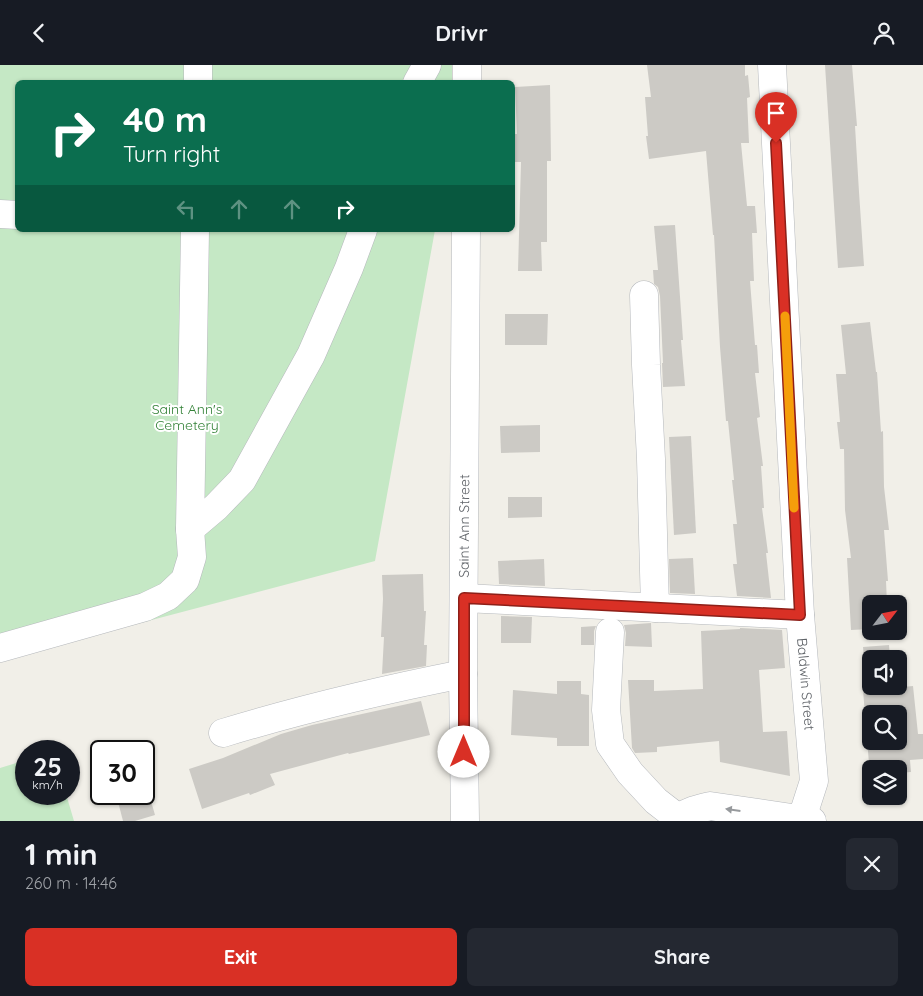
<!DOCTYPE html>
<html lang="en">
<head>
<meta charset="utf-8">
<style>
	body { margin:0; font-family:Quicksand,sans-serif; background:#242831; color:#f1f3f6; height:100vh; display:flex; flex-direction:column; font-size:19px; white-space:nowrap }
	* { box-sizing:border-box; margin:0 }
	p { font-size:16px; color:#9ea1a6 }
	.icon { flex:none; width:28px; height:28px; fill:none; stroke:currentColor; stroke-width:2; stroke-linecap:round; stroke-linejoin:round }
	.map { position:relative; height:756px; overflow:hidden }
	.drawer { display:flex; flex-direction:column; background:#171b24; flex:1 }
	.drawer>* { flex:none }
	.banner { position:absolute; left:15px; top:15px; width:500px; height:152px; border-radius:8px; box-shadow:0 1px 4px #0004; background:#0b6e4f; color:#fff; overflow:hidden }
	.needle { width:32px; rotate:58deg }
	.controls { position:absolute; left:862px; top:530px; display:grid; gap:10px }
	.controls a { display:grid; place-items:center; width:45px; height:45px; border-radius:8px; background:#171b24; box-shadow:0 1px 4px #0004; font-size:25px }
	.speed { position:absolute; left:15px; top:675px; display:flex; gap:10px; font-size:25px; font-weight:700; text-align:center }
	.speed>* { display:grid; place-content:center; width:65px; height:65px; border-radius:50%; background:#171b24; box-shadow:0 1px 4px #0004; line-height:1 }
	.speed small { font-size:12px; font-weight:400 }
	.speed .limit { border:2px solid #111; border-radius:8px; background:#fff; color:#111 }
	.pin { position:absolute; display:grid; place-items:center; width:42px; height:42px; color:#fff; margin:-51px -21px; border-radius:50% 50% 50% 0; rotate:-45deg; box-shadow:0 0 5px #0007 }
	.pin .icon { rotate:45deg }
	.me { position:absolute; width:55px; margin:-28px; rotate:0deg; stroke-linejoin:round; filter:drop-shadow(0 0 4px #0008) }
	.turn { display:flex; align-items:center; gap:18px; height:105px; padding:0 25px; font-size:22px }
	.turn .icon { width:65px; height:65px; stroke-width:2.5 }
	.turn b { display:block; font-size:35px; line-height:42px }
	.lanes { display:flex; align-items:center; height:48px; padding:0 25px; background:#0003; justify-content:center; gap:25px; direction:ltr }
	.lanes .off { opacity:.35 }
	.round { display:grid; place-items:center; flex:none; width:52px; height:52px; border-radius:8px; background:#242831 }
	.head { display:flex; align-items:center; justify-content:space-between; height:85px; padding:0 25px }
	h1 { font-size:30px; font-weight:700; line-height:38px }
	.cta { display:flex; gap:10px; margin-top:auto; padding:10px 25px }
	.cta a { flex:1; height:58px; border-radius:8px; background:#d93025; color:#fff; font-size:20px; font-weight:700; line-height:58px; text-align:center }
	.cta a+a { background:#242831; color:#f1f3f6 }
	header { display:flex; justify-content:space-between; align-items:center; height:65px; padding:0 25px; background:#171b24; font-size:22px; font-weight:700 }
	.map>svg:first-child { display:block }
</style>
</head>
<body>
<header><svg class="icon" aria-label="back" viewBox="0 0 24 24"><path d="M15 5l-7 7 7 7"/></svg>Drivr<svg class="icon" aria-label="person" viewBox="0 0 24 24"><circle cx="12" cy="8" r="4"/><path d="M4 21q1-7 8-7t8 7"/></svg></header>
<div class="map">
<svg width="923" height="756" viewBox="0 0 923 756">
	<rect width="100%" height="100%" fill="#f1efe8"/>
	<g fill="#c5e8c5">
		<path d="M0,0H452V18H18V165H435L375,496L0,595Z"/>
		<path d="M26,695V729H66L74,756H0V703Z"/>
	</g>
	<g fill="#cccac5" fill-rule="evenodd">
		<path d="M647,0H745V11L748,10L750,32L747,33L749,78H741L747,141H755L757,168H752L754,216H750L755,280H757L759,308H755L760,352L757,353L763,401H761L764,443H762L768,488H766L771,533L737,531L733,499H737L733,459H737L732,415H734L728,356H726L720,282L714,170H713L706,86L649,94L646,71H648L645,32H651Z"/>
		<path d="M825,0H852L857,61H855L859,127L864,201L838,203Z"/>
		<path d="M550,20L551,96H547V177H541L542,206H518L521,97H512V69H517L515,22Z"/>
		<path d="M675,160L683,275H681L685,321L663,322L662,298H663L660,231L658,222L654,219L653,205H658L654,161Z"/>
		<path d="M505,249H548L547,280H505Z"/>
		<path d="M870,257L876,307H877L881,367L883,366L884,422L889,465H884L888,516H886L887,539H871V564L851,565L847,493H851L845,445L844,384H840L837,357H840L836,309H846L841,260Z"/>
		<path d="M540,360V387L501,388L500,361Z"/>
		<path d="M691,371L696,468L674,470L669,372Z"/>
		<path d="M508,432H542V452L508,453Z"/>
		<path d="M693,493L695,529L670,528L669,494Z"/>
		<path d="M544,494L545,521L499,519L498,496Z"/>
		<path d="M423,509L424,546H426L424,580H427L426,601L382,609L384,572H381L383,534L382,510Z"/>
		<path d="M501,551L532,552L531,578H501Z"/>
		<path d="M651,558L652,582L625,581L626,568L624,560Z"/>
		<path d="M596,561L594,566V580H581V562Z"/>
		<path d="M740,563L782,565L785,603L759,605L763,667L787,666L790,711L720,697L719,676L657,682V687L635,688L632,683L628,615H654V626L703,624L701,566L740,564Z"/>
		<path d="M889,580L890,594H871V621H893V623L913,621L918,669H923V694L910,695L911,707L899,708V704H871V711H870L863,625H867L863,582ZM871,649H899V676H871Z"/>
		<path d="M557,616H581V629L589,630V681H557V673L511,670L513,625L557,629Z"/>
		<path d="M421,636L430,670L349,689L348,688L270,709L275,720L250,730L249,728L202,744L189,704L223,693L281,669L312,660Z"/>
		<path d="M116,729H149L155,750L135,756H123Z"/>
	</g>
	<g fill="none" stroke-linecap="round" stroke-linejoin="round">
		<g stroke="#b5b8bc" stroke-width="29">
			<g id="minor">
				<path id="s1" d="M772,0L800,550L814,716L805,744L797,756"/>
				<path d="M198,18V0"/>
				<path d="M417,18L427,0"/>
				<path d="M467,18V0"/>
				<path d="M0,149L18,150"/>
				<path d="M644,230L646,300L651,394L655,543"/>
				<path d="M190,464L216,442L242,415L311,290L349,203L363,165"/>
				<path d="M464,533L800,550"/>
				<path d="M610,567L606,645L610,679L630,708L656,736L678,753"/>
				<path d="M0,583L145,542L168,531L185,515L192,492L190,464L195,165"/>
				<path d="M223,668C302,644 382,625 463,609"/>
				<path id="s2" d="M465,756L463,609L466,165"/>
				<path d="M675,756C684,747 698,744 710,741L812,756"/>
			</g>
		</g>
		<use href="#minor" stroke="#fff" stroke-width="28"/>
	</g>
	<defs><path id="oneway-solid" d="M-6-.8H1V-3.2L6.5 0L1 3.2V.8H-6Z" transform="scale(1.25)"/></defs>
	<use fill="#979a9d" href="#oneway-solid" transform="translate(733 745) rotate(-172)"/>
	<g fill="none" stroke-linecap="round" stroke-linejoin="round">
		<g stroke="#8d1f18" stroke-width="12">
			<path id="route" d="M464,687V533L800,550L776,78"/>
		</g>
		<use href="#route" stroke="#d93025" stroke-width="9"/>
		<path stroke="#f59e0b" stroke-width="9" d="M785,251L794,443"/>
	</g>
	<g text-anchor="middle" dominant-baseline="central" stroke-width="4" stroke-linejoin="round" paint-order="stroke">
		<g font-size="14" fill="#348238" stroke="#fff">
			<text x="187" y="344">Saint Ann's<tspan x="187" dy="16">Cemetery</tspan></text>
		</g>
		<g font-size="14" fill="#5f6368" stroke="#fff">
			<text stroke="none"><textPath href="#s2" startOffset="295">Saint Ann Street</textPath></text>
			<text stroke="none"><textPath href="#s1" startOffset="620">Baldwin Street</textPath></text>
		</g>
	</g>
</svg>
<div class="controls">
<a><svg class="needle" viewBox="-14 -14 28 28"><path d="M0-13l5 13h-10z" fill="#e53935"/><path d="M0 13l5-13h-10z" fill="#9ea1a6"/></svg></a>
<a><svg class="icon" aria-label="sound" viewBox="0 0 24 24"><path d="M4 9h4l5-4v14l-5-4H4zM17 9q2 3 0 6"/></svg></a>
<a><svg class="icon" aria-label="search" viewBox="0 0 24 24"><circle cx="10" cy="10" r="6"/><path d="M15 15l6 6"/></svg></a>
<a><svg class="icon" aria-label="layers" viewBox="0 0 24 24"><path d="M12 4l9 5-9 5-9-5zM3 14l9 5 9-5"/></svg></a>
</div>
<div class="speed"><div>25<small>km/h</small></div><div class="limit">30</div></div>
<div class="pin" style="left:776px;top:78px;background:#d93025"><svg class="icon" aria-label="arrive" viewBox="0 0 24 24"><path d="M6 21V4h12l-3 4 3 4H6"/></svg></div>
<svg class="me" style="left:464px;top:687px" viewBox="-20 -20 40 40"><circle r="19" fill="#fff"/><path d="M0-13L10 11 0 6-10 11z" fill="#d93025"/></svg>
<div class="banner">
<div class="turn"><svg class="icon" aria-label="right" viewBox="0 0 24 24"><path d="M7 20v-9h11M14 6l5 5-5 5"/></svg><div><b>40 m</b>Turn right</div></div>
<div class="lanes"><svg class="icon off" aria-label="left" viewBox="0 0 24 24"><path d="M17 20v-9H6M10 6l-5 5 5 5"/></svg><svg class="icon off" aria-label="ahead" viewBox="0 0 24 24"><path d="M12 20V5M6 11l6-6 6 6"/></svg><svg class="icon off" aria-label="ahead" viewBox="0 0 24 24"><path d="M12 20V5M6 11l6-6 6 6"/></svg><svg class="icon" aria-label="right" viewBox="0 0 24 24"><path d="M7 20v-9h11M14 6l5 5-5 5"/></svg></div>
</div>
</div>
<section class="drawer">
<div class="head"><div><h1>1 min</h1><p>260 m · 14:46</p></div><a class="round"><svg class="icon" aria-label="close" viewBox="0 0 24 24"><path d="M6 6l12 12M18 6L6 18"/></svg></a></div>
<div class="cta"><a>Exit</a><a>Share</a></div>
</section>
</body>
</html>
